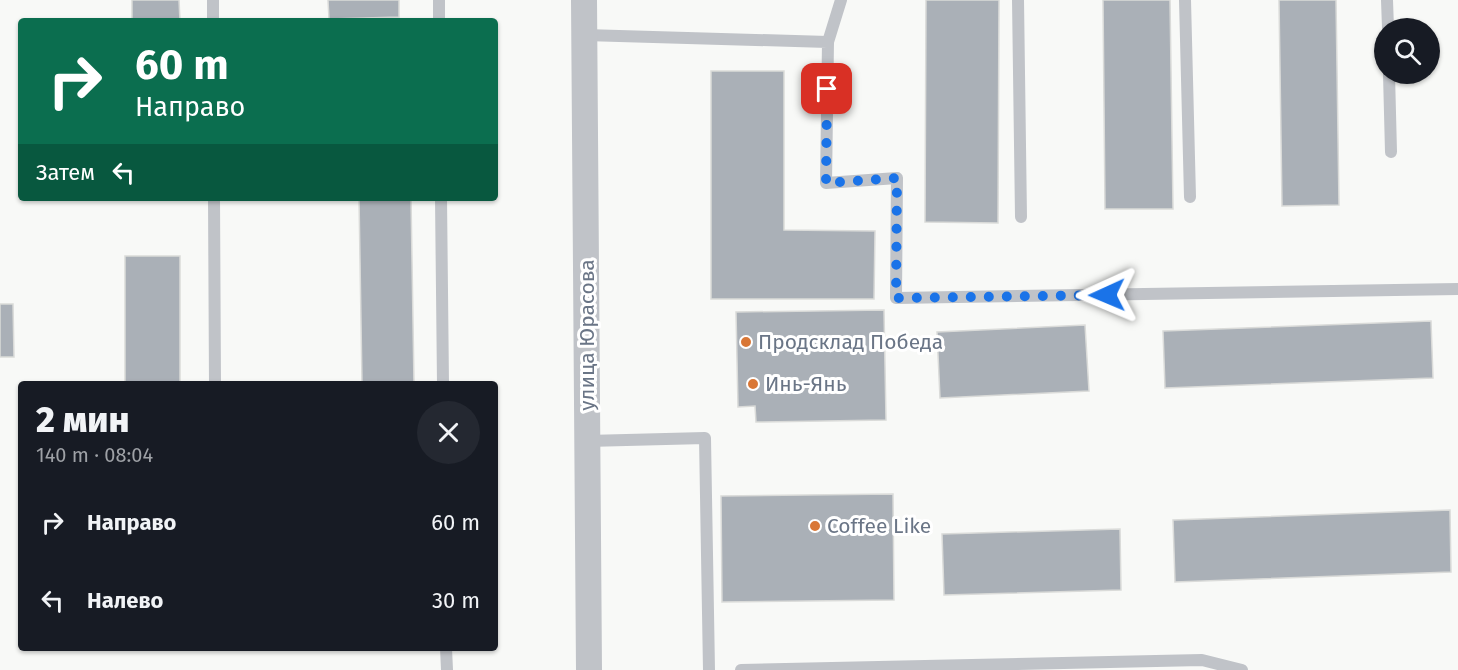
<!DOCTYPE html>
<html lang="ru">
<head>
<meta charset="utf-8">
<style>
	body { margin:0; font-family:"Fira Sans",sans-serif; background:#242831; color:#f1f3f6; height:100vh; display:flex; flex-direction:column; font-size:22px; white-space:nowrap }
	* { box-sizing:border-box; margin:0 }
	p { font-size:20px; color:#9ea1a6 }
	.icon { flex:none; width:33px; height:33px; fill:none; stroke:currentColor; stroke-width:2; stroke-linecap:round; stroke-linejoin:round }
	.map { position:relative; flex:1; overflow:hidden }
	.sheet { position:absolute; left:18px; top:381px; width:480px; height:270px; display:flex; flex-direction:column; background:#171b24; border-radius:6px; box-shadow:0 2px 4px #0004 }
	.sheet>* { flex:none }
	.guide { position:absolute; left:18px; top:18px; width:480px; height:183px; border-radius:6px; box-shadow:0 2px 4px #0004; background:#0b6e4f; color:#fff; overflow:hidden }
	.tools { position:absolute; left:1374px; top:18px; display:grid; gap:12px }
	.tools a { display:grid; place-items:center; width:66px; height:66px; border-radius:50%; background:#171b24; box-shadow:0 2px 4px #0004; font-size:30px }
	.pin { position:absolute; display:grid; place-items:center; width:51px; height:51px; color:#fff; margin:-26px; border-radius:12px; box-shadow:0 3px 9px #0006 }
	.me { position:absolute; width:66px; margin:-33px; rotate:269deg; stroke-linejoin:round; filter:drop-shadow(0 0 4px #0008) }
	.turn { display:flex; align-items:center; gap:21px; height:126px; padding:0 18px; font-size:27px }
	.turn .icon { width:78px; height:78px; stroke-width:2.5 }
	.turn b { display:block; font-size:42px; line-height:51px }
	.then { display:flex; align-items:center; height:57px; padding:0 18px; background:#0003; gap:12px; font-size:22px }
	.round { display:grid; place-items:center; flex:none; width:63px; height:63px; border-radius:32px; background:#242831 }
	.head { display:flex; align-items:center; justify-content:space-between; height:102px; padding:0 18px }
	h1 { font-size:36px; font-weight:800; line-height:45px }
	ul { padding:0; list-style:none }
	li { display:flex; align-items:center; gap:18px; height:78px; padding:0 18px }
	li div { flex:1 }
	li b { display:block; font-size:22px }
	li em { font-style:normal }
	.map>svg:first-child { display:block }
</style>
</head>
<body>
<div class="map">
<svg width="1458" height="670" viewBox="0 0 1458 670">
	<rect width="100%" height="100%" fill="#f8f9f7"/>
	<g fill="#aab0b7" stroke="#dadbd9" stroke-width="1.5">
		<path d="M132,0H179L180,21H132Z"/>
		<path d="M328,0H399V17L329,19Z"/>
		<path d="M926,0H999L998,223L925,222Z"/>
		<path d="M1103,0H1170L1173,209H1105Z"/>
		<path d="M1279,0H1336L1339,205L1282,206Z"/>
		<path d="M711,71H784V230L875,231L874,299H711Z"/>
		<path d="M359,198H411L414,384H362Z"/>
		<rect x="125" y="256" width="55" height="128"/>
		<path d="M0,304H13L14,357H0Z"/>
		<path d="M884,310L886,420L756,422L755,406L738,407L736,312Z"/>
		<path d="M1431,321L1433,378L1165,388L1163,331Z"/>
		<path d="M1085,325L1089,391L940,398L937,332Z"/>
		<path d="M893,494L894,600L722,602L721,496Z"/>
		<path d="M1450,510L1451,572L1175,582L1173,520Z"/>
		<path d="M1120,529L1121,590L944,595L942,534Z"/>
	</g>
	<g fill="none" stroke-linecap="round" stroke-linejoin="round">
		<g stroke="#c0c3c8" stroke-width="12">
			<path d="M213,0V21"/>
			<path d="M439,0V21"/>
			<path d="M1018,0L1021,217"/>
			<path d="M1185,0L1190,197"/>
			<path d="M1387,0L1388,28"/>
			<path d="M585,35L828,42L826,183L897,178L896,298L1458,289"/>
			<path d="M828,42L841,0"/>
			<path d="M1389,74L1391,152"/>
			<path d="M214,198L215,384"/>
			<path d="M441,198L443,384"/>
			<path d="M587,441L705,438L709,670"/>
			<path d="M446,648L447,670"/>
			<path d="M741,670L1202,660L1242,670"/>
		</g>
		<path stroke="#c0c3c8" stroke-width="26" d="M584,0L589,670"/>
	</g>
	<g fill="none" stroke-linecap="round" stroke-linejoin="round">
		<path stroke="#1a73e8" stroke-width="10" stroke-dasharray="0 18" d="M827,89L826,183L897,178L896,298L1107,295"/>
	</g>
	<g fill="#d97736" stroke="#fff" stroke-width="2">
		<circle cx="746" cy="342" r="6"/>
		<circle cx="753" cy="384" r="6"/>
		<circle cx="815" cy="526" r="6"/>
	</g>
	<g text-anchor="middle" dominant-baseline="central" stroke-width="6" stroke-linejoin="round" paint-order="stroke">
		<g font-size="21" fill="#6a7586" stroke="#fff">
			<text transform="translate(587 335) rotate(-90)">улица Юрасова</text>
		</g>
		<g font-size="21" fill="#6a7586" stroke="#fff" text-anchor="start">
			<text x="758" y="342">Продсклад Победа</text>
			<text x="765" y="384">Инь-Янь</text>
			<text x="827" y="526">Coffee Like</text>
		</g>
	</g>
</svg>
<div class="tools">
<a><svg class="icon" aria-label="search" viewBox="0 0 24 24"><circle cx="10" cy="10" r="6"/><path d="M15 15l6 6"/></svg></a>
</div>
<div class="pin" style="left:827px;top:89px;background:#d93025"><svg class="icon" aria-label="arrive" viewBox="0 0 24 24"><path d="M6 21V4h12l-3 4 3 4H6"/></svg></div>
<svg class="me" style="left:1107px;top:295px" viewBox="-20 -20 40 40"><path d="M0-17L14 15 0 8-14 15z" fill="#1a73e8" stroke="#fff" stroke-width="4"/></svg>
<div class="guide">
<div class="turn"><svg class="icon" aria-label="right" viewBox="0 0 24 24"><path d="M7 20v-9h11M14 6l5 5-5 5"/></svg><div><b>60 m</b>Направо</div></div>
<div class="then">Затем<svg class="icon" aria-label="left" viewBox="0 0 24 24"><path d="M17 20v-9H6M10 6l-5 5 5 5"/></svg></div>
</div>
<section class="sheet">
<div class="head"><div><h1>2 мин</h1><p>140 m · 08:04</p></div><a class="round"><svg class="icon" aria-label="close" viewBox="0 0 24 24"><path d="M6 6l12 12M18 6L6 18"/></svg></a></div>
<ul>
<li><svg class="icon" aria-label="right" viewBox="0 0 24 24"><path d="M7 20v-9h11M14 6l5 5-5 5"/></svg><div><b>Направо</b></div><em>60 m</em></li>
<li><svg class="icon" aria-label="left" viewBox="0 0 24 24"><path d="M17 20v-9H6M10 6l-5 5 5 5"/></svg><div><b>Налево</b></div><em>30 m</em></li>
</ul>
</section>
</div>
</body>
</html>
